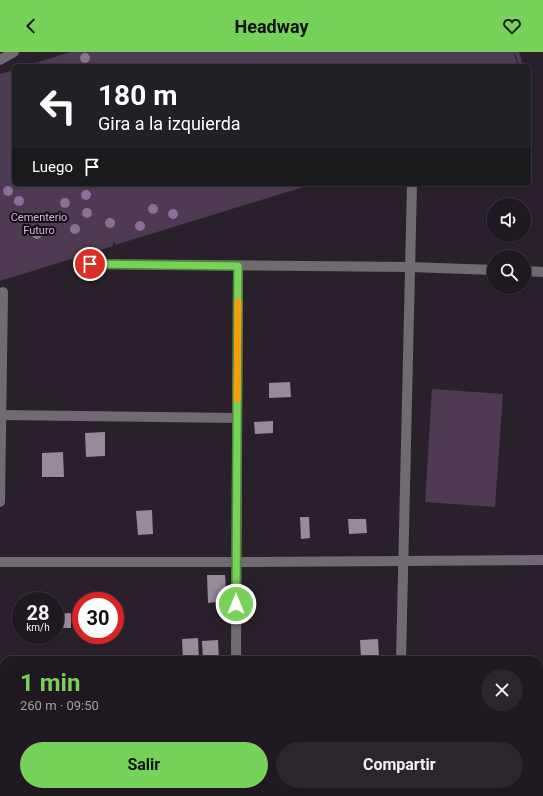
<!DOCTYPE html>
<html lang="es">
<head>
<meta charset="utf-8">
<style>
	body { margin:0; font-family:Roboto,sans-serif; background:#2c252d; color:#f1f3f6; height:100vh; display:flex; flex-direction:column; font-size:15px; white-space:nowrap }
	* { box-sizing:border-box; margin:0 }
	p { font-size:13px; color:#a1a0a5 }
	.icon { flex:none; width:22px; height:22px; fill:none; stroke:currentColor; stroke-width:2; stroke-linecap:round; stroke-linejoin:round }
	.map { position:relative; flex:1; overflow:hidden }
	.side { position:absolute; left:0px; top:604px; width:543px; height:140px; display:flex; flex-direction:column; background:#1f1820; border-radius:12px 12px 0 0; box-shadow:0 1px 3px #0004,0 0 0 1px #3c373e }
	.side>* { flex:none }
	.top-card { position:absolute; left:12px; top:12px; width:519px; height:122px; border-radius:6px; box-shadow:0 1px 3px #0004,0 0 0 1px #3c373e; background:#202124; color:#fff; overflow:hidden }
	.tools { position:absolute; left:487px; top:146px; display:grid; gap:8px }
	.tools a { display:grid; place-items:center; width:44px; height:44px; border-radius:50%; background:#1f1820; box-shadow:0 1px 3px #0004,0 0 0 1px #3c373e; font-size:20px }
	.speed { position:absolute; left:12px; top:540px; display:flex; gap:8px; font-size:20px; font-weight:700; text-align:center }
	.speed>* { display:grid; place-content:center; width:52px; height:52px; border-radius:50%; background:#1f1820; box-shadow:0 1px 3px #0004,0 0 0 1px #3c373e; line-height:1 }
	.speed small { font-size:10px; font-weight:400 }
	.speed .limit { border:6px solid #d22; background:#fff; color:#111 }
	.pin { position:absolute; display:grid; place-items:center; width:34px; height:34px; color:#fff; margin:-17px; border:2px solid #fff; border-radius:50%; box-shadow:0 1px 4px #0007 }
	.me { position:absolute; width:44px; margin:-22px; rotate:0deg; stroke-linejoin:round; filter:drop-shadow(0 0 3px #0008) }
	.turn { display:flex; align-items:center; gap:14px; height:84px; padding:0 20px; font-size:18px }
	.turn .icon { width:52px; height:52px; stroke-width:2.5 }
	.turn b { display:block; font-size:28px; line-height:34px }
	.then { display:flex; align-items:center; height:38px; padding:0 20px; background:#0003; gap:8px; font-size:15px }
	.round { display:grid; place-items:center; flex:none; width:42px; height:42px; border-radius:21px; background:#2c252d }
	.headline { display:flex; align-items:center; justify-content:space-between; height:68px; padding:0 20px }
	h1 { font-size:24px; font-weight:700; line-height:30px; color:#77d259 }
	.cta { display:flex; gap:8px; margin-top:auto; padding:8px 20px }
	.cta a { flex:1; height:46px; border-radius:24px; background:#77d259; color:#111; font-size:16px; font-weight:700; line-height:46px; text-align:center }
	.cta a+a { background:#2c252d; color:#f1f3f6 }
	header { display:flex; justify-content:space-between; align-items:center; height:52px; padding:0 20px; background:#77d259; color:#111; font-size:18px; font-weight:700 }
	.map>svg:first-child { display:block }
</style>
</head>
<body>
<header><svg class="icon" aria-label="back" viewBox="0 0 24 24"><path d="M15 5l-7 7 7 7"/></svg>Headway<svg class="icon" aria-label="heart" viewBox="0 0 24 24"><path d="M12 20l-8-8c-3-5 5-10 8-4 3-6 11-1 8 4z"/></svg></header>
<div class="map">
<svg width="543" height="744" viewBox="0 0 543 744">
	<rect width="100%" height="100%" fill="#29202b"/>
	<g fill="#4e3a53">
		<path d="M70,0H519L523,14H519L515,1H514L518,14H26Z"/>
		<path d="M14,18V132H313L115,193L114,190H113V194L0,229V22Z"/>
		<path d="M432,337L503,342L495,455L425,450Z"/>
	</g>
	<g fill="#968b99">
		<path d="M290,330L291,345L269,346V331Z"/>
		<path d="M273,369V381L255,382L254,370Z"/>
		<path d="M105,380V404L86,405L85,381Z"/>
		<path d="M63,400L64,425H42V401Z"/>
		<path d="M152,458L153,482L138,483L136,459Z"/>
		<path d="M300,465H309L310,486L301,487Z"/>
		<path d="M348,467H366L367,481L349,482Z"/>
		<path d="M207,523H225L227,549L208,551Z"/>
		<path d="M71,561V576H55V562Z"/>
		<path d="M198,586L199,608H183L182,587Z"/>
		<path d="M378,587L379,605L361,606L360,588Z"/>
		<path d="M218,588L219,608H203L202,589Z"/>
		<path d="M62,740V744H47V741Z"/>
	</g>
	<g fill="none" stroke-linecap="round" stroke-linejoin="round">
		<g stroke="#6f6b71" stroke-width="10">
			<path d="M0,8L14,0"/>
			<path d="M90,212L410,215L494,218"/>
			<path d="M524,219L543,220"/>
			<path d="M1,363L237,366"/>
			<path d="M0,450L3,240"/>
			<path d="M0,510H237L543,508"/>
			<path d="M236,608L238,214"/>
			<path d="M401,608L412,132"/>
			<path d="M0,654H4"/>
			<path d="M0,738V744"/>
		</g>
	</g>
	<g fill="#8c6f94">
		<circle cx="85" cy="6" r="5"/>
		<circle cx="8" cy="139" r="5"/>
		<circle cx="86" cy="143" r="5"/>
		<circle cx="19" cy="149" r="5"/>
		<circle cx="65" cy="151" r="5"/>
		<circle cx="153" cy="157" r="5"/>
		<circle cx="87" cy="161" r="5"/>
		<circle cx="173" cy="162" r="5"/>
		<circle cx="110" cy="171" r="5"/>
		<circle cx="140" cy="174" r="5"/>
		<circle cx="75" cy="177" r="5"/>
		<circle cx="37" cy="182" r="5"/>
	</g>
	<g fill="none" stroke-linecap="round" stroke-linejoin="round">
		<g stroke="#4d883a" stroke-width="10">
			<path id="route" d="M90,212L238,214L236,552"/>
		</g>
		<use href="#route" stroke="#77d259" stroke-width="7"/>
		<path stroke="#f59e0b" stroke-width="7" d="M237,347L238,250"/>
	</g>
	<g text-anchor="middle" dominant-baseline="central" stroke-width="4" stroke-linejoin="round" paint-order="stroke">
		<g font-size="11" fill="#ddafea" stroke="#0f0c10">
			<text x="39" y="165">Cementerio<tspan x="39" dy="13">Futuro</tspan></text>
		</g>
	</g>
</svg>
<div class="tools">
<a><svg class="icon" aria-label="sound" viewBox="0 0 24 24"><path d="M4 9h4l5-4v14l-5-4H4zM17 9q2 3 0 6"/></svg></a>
<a><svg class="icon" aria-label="search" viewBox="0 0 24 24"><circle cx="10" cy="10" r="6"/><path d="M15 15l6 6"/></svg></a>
</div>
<div class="speed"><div>28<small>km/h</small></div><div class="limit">30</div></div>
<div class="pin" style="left:90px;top:212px;background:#d93025"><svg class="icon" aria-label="arrive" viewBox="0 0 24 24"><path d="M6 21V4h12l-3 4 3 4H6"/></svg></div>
<svg class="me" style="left:236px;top:552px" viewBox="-20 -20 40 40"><circle r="17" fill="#77d259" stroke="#fff" stroke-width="3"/><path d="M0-11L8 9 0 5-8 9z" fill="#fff"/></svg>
<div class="top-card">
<div class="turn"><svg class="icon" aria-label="left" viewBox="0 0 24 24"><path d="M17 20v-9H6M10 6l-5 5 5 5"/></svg><div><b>180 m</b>Gira a la izquierda</div></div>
<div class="then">Luego<svg class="icon" aria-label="arrive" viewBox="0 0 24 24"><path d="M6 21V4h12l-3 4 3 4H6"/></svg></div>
</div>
<section class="side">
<div class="headline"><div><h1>1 min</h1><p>260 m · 09:50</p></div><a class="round"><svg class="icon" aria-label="close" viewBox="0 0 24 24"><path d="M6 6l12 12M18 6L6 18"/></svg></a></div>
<div class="cta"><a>Salir</a><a>Compartir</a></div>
</section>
</div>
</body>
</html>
